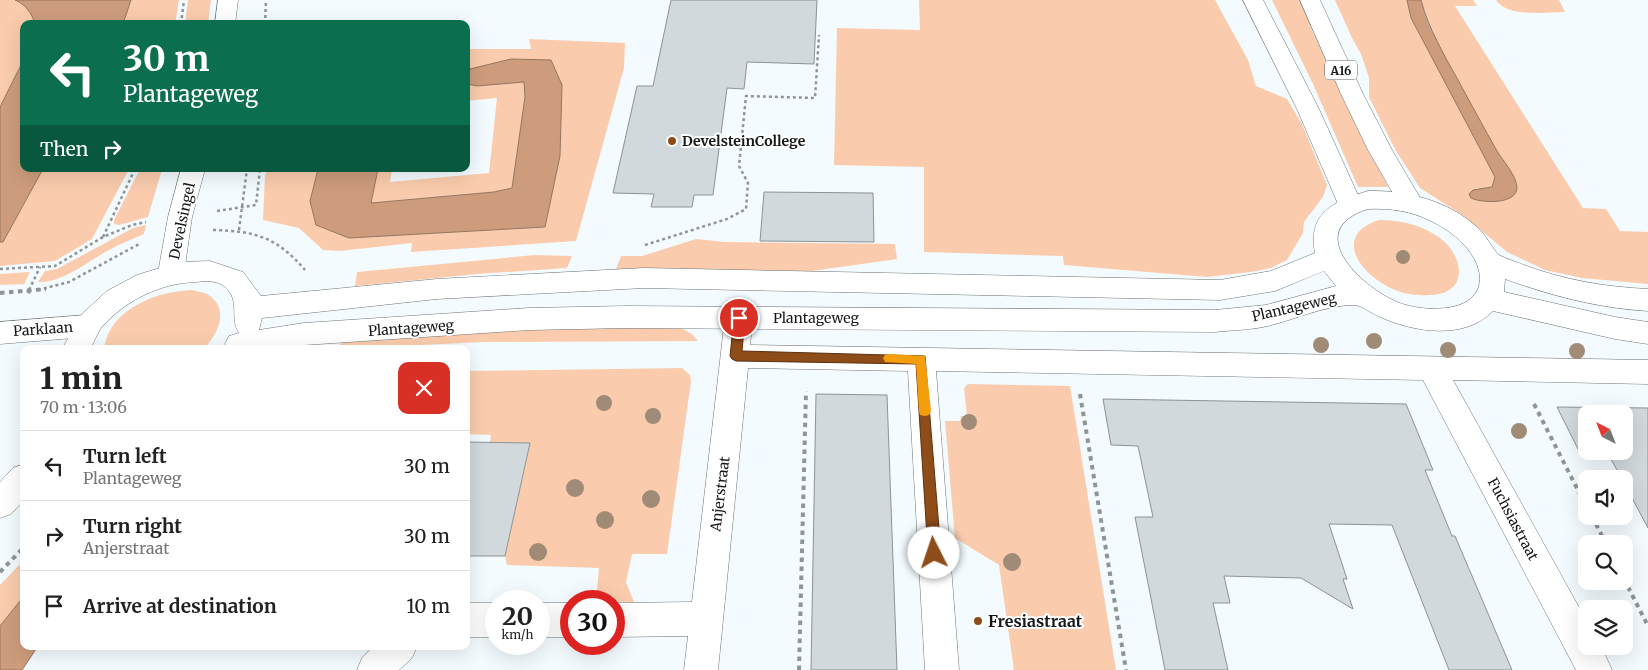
<!DOCTYPE html>
<html lang="en">
<head>
<meta charset="utf-8">
<style>
	body { margin:0; font-family:Merriweather,serif; background:#f6f6f6; color:#222; height:100vh; display:flex; flex-direction:column; font-size:19px; white-space:nowrap }
	* { box-sizing:border-box; margin:0 }
	p { font-size:16px; color:#767676 }
	.icon { flex:none; width:28px; height:28px; fill:none; stroke:currentColor; stroke-width:2; stroke-linecap:round; stroke-linejoin:round }
	.map { position:relative; flex:1; overflow:hidden }
	.drawer { position:absolute; left:20px; top:345px; width:450px; height:305px; display:flex; flex-direction:column; background:#fff; border-radius:10px; box-shadow:0 5px 20px #0002 }
	.drawer>* { flex:none }
	.guide { position:absolute; left:20px; top:20px; width:450px; height:152px; border-radius:10px; box-shadow:0 5px 20px #0002; background:#0b6e4f; color:#fff; overflow:hidden }
	.needle { width:32px; rotate:318deg }
	.fabs { position:absolute; left:1578px; top:405px; display:grid; gap:10px }
	.fabs a { display:grid; place-items:center; width:55px; height:55px; border-radius:10px; background:#fff; box-shadow:0 5px 20px #0002; font-size:25px }
	.speed { position:absolute; left:485px; top:590px; display:flex; gap:10px; font-size:25px; font-weight:700; text-align:center }
	.speed>* { display:grid; place-content:center; width:65px; height:65px; border-radius:50%; background:#fff; box-shadow:0 5px 20px #0002; line-height:1 }
	.speed small { font-size:12px; font-weight:400 }
	.speed .limit { border:8px solid #d22; background:#fff; color:#111 }
	.pin { position:absolute; display:grid; place-items:center; width:42px; height:42px; color:#fff; margin:-21px; border:2px solid #fff; border-radius:50%; box-shadow:0 1px 5px #0007 }
	.me { position:absolute; width:55px; margin:-28px; rotate:356deg; stroke-linejoin:round; filter:drop-shadow(0 0 4px #0008) }
	.turn { display:flex; align-items:center; gap:18px; height:105px; padding:0 20px; font-size:22px }
	.turn .icon { width:65px; height:65px; stroke-width:2.5 }
	.turn b { display:block; font-size:35px; line-height:42px }
	.then { display:flex; align-items:center; height:48px; padding:0 20px; background:#0003; gap:10px; font-size:19px }
	.round { display:grid; place-items:center; flex:none; width:52px; height:52px; border-radius:10px; background:#f6f6f6 }
	.head { display:flex; align-items:center; justify-content:space-between; height:85px; padding:0 20px }
	h1 { font-size:30px; font-weight:800; line-height:38px }
	ul { padding:0; list-style:none }
	li { display:flex; align-items:center; gap:15px; height:70px; padding:0 20px; border-top:1px solid #e0e0e0 }
	li div { flex:1 }
	li b { display:block; font-size:19px }
	li em { font-style:normal }
	.map>svg:first-child { display:block }
</style>
</head>
<body>
<div class="map">
<svg width="1648" height="670" viewBox="0 0 1648 670">
	<rect width="100%" height="100%" fill="#f3fbfe"/>
	<g fill="#faccad">
		<path d="M0,0H46L48,24H24V122L0,208Z"/>
		<path d="M131,0H179L175,24H123Z"/>
		<path d="M188,0H211L208,24H185Z"/>
		<path d="M919,0H1215L1248,60L1256,86L1287,99L1302,124L1327,185L1323,197L1304,222L1303,233L1287,260L1271,268L1251,272L1207,277L1064,265L1063,256L924,252V167L834,165L837,28L920,30Z"/>
		<path d="M1272,0H1301L1313,33L1388,187H1358L1313,84Z"/>
		<path d="M1335,0H1407L1411,18L1495,177L1492,187L1473,190L1471,198L1514,178L1498,154L1440,49L1421,0H1473L1477,6H1455L1583,208L1606,209L1620,231L1648,232V284L1582,278L1545,270L1507,252L1464,216L1420,188L1396,151L1369,97V78L1361,54L1352,38Z"/>
		<path d="M1496,0H1559L1565,12C1545,12 1508,18 1496,0Z"/>
		<path d="M529,39L625,43L624,68L576,241L411,252L412,243L340,251L323,250L299,228L263,220L265,176L267,169H318L310,201L349,238L545,227L562,85L470,69L467,84L477,86L524,82L525,97L512,188L494,192L371,203L378,169H392L390,182L489,173L497,98L466,101V49H531Z"/>
		<path d="M43,169H129L92,239L55,261L0,266V242H3Z"/>
		<path d="M140,169H162L148,217L119,225L114,224V220Z"/>
		<path d="M1379,220C1402,220 1422,225 1440,238C1466,258 1468,295 1429,295C1413,296 1398,293 1385,285C1355,268 1336,234 1379,220Z"/>
		<path d="M146,225L144,234C133,239 122,243 111,249C89,260 64,283 38,282L45,271L57,269L133,228Z"/>
		<path d="M696,239L725,242L895,244L897,259L812,271L616,269L621,256H642Z"/>
		<path d="M535,255L572,256L567,268L477,274L355,286L357,272Z"/>
		<path d="M30,272L24,284L0,285V274Z"/>
		<path d="M192,290C196,291 203,292 207,294C230,307 219,335 203,349H104C109,309 157,291 192,290Z"/>
		<path d="M675,325L692,334L698,341L483,342L338,349L342,340L487,328Z"/>
		<path d="M682,368L690,375L691,381L667,554H632L626,582L634,602L596,601L599,568L507,565L505,556L530,443L490,442L491,435L466,434V371Z"/>
		<path d="M968,384L1070,386L1116,670H1014L999,565L955,538L945,421H960L961,416H967L964,388Z"/>
		<path d="M24,560V596L0,626V585Z"/>
	</g>
	<g fill="#cd9c7c" stroke="#96755f">
		<path d="M15,0H131L123,24H35C32,13 25,4 15,0Z"/>
		<path d="M1407,0H1421C1429,29 1444,55 1458,80C1471,104 1484,128 1497,151C1503,161 1517,176 1517,188C1516,205 1481,203 1471,198L1469,194L1473,190L1492,187L1495,177L1411,18Z"/>
		<path d="M24,59V169H43L3,242H0V107Z"/>
		<path d="M511,59L551,60L562,85L560,156L545,227L349,238L316,225L310,201L318,169H378L371,203L494,192L512,188L525,97L524,82L477,86L467,84L470,69Z"/>
		<path d="M24,596V646H38L22,670H0V626Z"/>
	</g>
	<g fill="#d1d9dc" stroke="#8c9396" fill-rule="evenodd">
		<path d="M671,0H817L814,64L747,62L744,89L727,88L713,195H694L692,207H651L654,194L613,193L637,86H653Z"/>
		<path d="M764,192L873,193L874,242L760,241Z"/>
		<path d="M816,394L887,395L897,670H811Z"/>
		<path d="M1103,399L1406,404L1433,470H1425L1452,536H1455L1512,670H1449L1392,525L1329,524L1347,579H1343L1353,609L1301,578L1224,576L1230,603H1213L1228,670H1165L1135,517H1153L1138,446L1111,445Z"/>
		<path d="M1557,407L1648,408V528L1624,483V479H1622L1608,454L1580,453ZM1586,414H1624V451H1586Z"/>
		<path d="M466,442L530,443L505,556H466Z"/>
	</g>
	<g fill="none" stroke-linecap="round" stroke-linejoin="round">
		<g stroke="#6c7375" stroke-width="1">
			<g id="minor">
				<path d="M739,307L749,310L753,318L750,345L1648,360V384L1453,380L1586,620V646H1601L1612,670H1576L1423,380L936,371L959,670H925L908,371L748,368L718,670H684L688,636L614,637V603L692,602L725,318L729,310Z"/>
				<path d="M86,315L96,318L100,326L96,334L86,337L0,344V322Z"/>
				<rect x="466" y="603" width="30" height="34"/>
				<rect x="539" y="603" width="32" height="34"/>
				<path d="M374,646H417L412,658L399,670H357L362,658Z"/>
			</g>
		</g>
		<g stroke="#6c7375" stroke-width="1">
			<g id="tertiary">
				<path d="M218,0H238L235,24H215Z"/>
				<path d="M181,169H205L192,217L184,273L180,280L171,283L162,280L158,273L168,217Z"/>
			</g>
		</g>
		<g stroke="#6c7375" stroke-width="1">
			<g id="secondary">
				<path d="M1368,191C1407,190 1449,201 1478,228C1486,235 1493,250 1499,255C1506,259 1517,262 1524,265C1564,280 1605,287 1648,289V311C1598,308 1552,296 1505,279L1504,292L1615,317L1648,322V344L1615,339L1493,311C1464,341 1412,332 1378,316C1371,313 1361,305 1354,305C1326,305 1296,319 1268,326C1251,330 1232,330 1215,332L627,328L529,330L304,345L281,349H228L225,344L229,336L239,333C229,317 241,301 225,287C218,280 205,281 196,282C160,283 124,301 101,328C97,334 94,342 90,349H62L82,314L107,291L137,275L179,262L210,261L243,272L261,296L437,279L644,268L1220,280L1271,271L1315,253C1307,212 1335,201 1368,191ZM1368,209C1391,208 1411,211 1431,221C1445,228 1458,237 1467,248C1490,276 1482,304 1446,308C1430,310 1412,308 1397,302C1360,286 1301,230 1368,209ZM1324,271L1336,286L1266,305L1215,310L627,306L529,308L304,323L259,330L262,318L437,299L644,288L1220,300L1275,291Z"/>
				<path d="M24,464V500L11,514L0,518V482L13,468Z"/>
			</g>
		</g>
		<g stroke="#6c7375" stroke-width="1">
			<g id="motorway">
				<path d="M1243,0H1263L1319,109L1362,204L1359,210L1350,213L1341,210L1338,204L1297,109Z"/>
				<path d="M1300,0H1320L1363,94L1392,150L1423,203L1420,209L1411,212L1402,209L1368,150L1341,94Z"/>
			</g>
		</g>
		<g stroke="#8f9597" stroke-width="2.5" stroke-dasharray="3 3" stroke-linecap="butt">
			<path d="M181,24L184,0"/>
			<path d="M265,24L266,0"/>
			<path d="M217,211L256,205L260,169"/>
			<path d="M213,230C255,231 277,237 305,270"/>
			<path d="M239,230L247,169"/>
			<path d="M103,237L135,169"/>
			<path d="M645,245L727,219L746,209L748,183L739,166L746,96L815,98L819,35"/>
			<path d="M0,269L55,266L103,237L132,225L146,222"/>
			<path d="M29,290L40,267"/>
			<path d="M38,290L69,282L141,243"/>
		</g>
		<g stroke="#8f9597" stroke-width="4" stroke-dasharray="4.5 4.5" stroke-linecap="butt">
			<path d="M0,293L46,289"/>
			<path d="M28,293L30,289"/>
			<path d="M1080,394L1126,670"/>
			<path d="M1534,404L1586,506"/>
			<path d="M1592,516L1606,544"/>
			<path d="M0,572L24,547"/>
			<path d="M1624,579L1648,626"/>
			<path d="M799,670L806,391"/>
		</g>
		<use href="#minor" fill="#fff" fill-rule="evenodd"/>
		<use href="#tertiary" fill="#fff" fill-rule="evenodd"/>
		<use href="#secondary" fill="#fff" fill-rule="evenodd"/>
		<use href="#motorway" fill="#fff" fill-rule="evenodd"/>
	</g>
	<g fill="#a08b77">
		<circle cx="1403" cy="257" r="7"/>
		<circle cx="1374" cy="341" r="8"/>
		<circle cx="1321" cy="345" r="8"/>
		<circle cx="1448" cy="350" r="8"/>
		<circle cx="1577" cy="351" r="8"/>
		<circle cx="604" cy="403" r="8"/>
		<circle cx="653" cy="416" r="8"/>
		<circle cx="969" cy="422" r="8"/>
		<circle cx="1519" cy="431" r="8"/>
		<circle cx="575" cy="488" r="9"/>
		<circle cx="651" cy="499" r="9"/>
		<circle cx="605" cy="520" r="9"/>
		<circle cx="538" cy="552" r="9"/>
		<circle cx="1012" cy="562" r="9"/>
	</g>
	<path fill="#8d4c18" stroke="#5c3110" d="M739,313L745,318L742,351L925,356L941,553L939,558L934,560L930,558L928,553L916,364L736,361L732,359L730,356L734,318Z"/>
	<path fill="#f59e0b" d="M889,354L925,356L931,411L929,415L925,416L920,415L919,411L916,364L885,362L883,358L885,355Z"/>
	<g fill="#8d4c18" stroke="#fff" stroke-width="2">
		<circle cx="672" cy="141" r="5"/>
		<circle cx="978" cy="621" r="5"/>
	</g>
	<g text-anchor="middle" dominant-baseline="central" stroke-width="4" stroke-linejoin="round" paint-order="stroke">
		<rect fill="#fff" stroke="#5c5e5f" stroke-width="1" x="1325" y="60.5" width="32" height="19" rx="4"/>
		<g font-size="12" font-weight="bold" fill="#16191a">
			<text x="1341" y="70">A16</text>
		</g>
		<g font-size="14" font-weight="bold" fill="#16191a" stroke="#fff" text-anchor="start">
			<text x="682" y="141">DevelsteinCollege</text>
		</g>
		<g font-size="14" fill="#16191a" stroke="#fff">
			<text transform="translate(182 221) rotate(-78)">Develsingel</text>
			<text transform="translate(1294 307) rotate(-13)">Plantageweg</text>
			<text x="816" y="318">Plantageweg</text>
			<text transform="translate(411 328) rotate(-4)">Plantageweg</text>
			<text transform="translate(43 329) rotate(-4)">Parklaan</text>
			<text transform="translate(720 494) rotate(-83)">Anjerstraat</text>
			<text transform="translate(1513 519) rotate(62)">Fuchsiastraat</text>
		</g>
		<g font-size="16" font-weight="bold" fill="#16191a" stroke="#fff" text-anchor="start">
			<text x="988" y="621">Fresiastraat</text>
		</g>
	</g>
</svg>
<div class="fabs">
<a><svg class="needle" viewBox="-14 -14 28 28"><path d="M0-13l5 13h-10z" fill="#e53935"/><path d="M0 13l5-13h-10z" fill="#767676"/></svg></a>
<a><svg class="icon" aria-label="sound" viewBox="0 0 24 24"><path d="M4 9h4l5-4v14l-5-4H4zM17 9q2 3 0 6"/></svg></a>
<a><svg class="icon" aria-label="search" viewBox="0 0 24 24"><circle cx="10" cy="10" r="6"/><path d="M15 15l6 6"/></svg></a>
<a><svg class="icon" aria-label="layers" viewBox="0 0 24 24"><path d="M12 4l9 5-9 5-9-5zM3 14l9 5 9-5"/></svg></a>
</div>
<div class="speed"><div>20<small>km/h</small></div><div class="limit">30</div></div>
<div class="pin" style="left:739px;top:318px;background:#d93025"><svg class="icon" aria-label="arrive" viewBox="0 0 24 24"><path d="M6 21V4h12l-3 4 3 4H6"/></svg></div>
<svg class="me" style="left:934px;top:553px" viewBox="-20 -20 40 40"><circle r="19" fill="#fff"/><path d="M0-13L10 11 0 6-10 11z" fill="#8d4c18"/></svg>
<div class="guide">
<div class="turn"><svg class="icon" aria-label="left" viewBox="0 0 24 24"><path d="M17 20v-9H6M10 6l-5 5 5 5"/></svg><div><b>30 m</b>Plantageweg</div></div>
<div class="then">Then<svg class="icon" aria-label="right" viewBox="0 0 24 24"><path d="M7 20v-9h11M14 6l5 5-5 5"/></svg></div>
</div>
<section class="drawer">
<div class="head"><div><h1>1 min</h1><p>70 m · 13:06</p></div><a class="round" style="background:#d93025;color:#fff"><svg class="icon" aria-label="close" viewBox="0 0 24 24"><path d="M6 6l12 12M18 6L6 18"/></svg></a></div>
<ul>
<li><svg class="icon" aria-label="left" viewBox="0 0 24 24"><path d="M17 20v-9H6M10 6l-5 5 5 5"/></svg><div><b>Turn left</b><p>Plantageweg</p></div><em>30 m</em></li>
<li><svg class="icon" aria-label="right" viewBox="0 0 24 24"><path d="M7 20v-9h11M14 6l5 5-5 5"/></svg><div><b>Turn right</b><p>Anjerstraat</p></div><em>30 m</em></li>
<li><svg class="icon" aria-label="arrive" viewBox="0 0 24 24"><path d="M6 21V4h12l-3 4 3 4H6"/></svg><div><b>Arrive at destination</b></div><em>10 m</em></li>
</ul>
</section>
</div>
</body>
</html>
